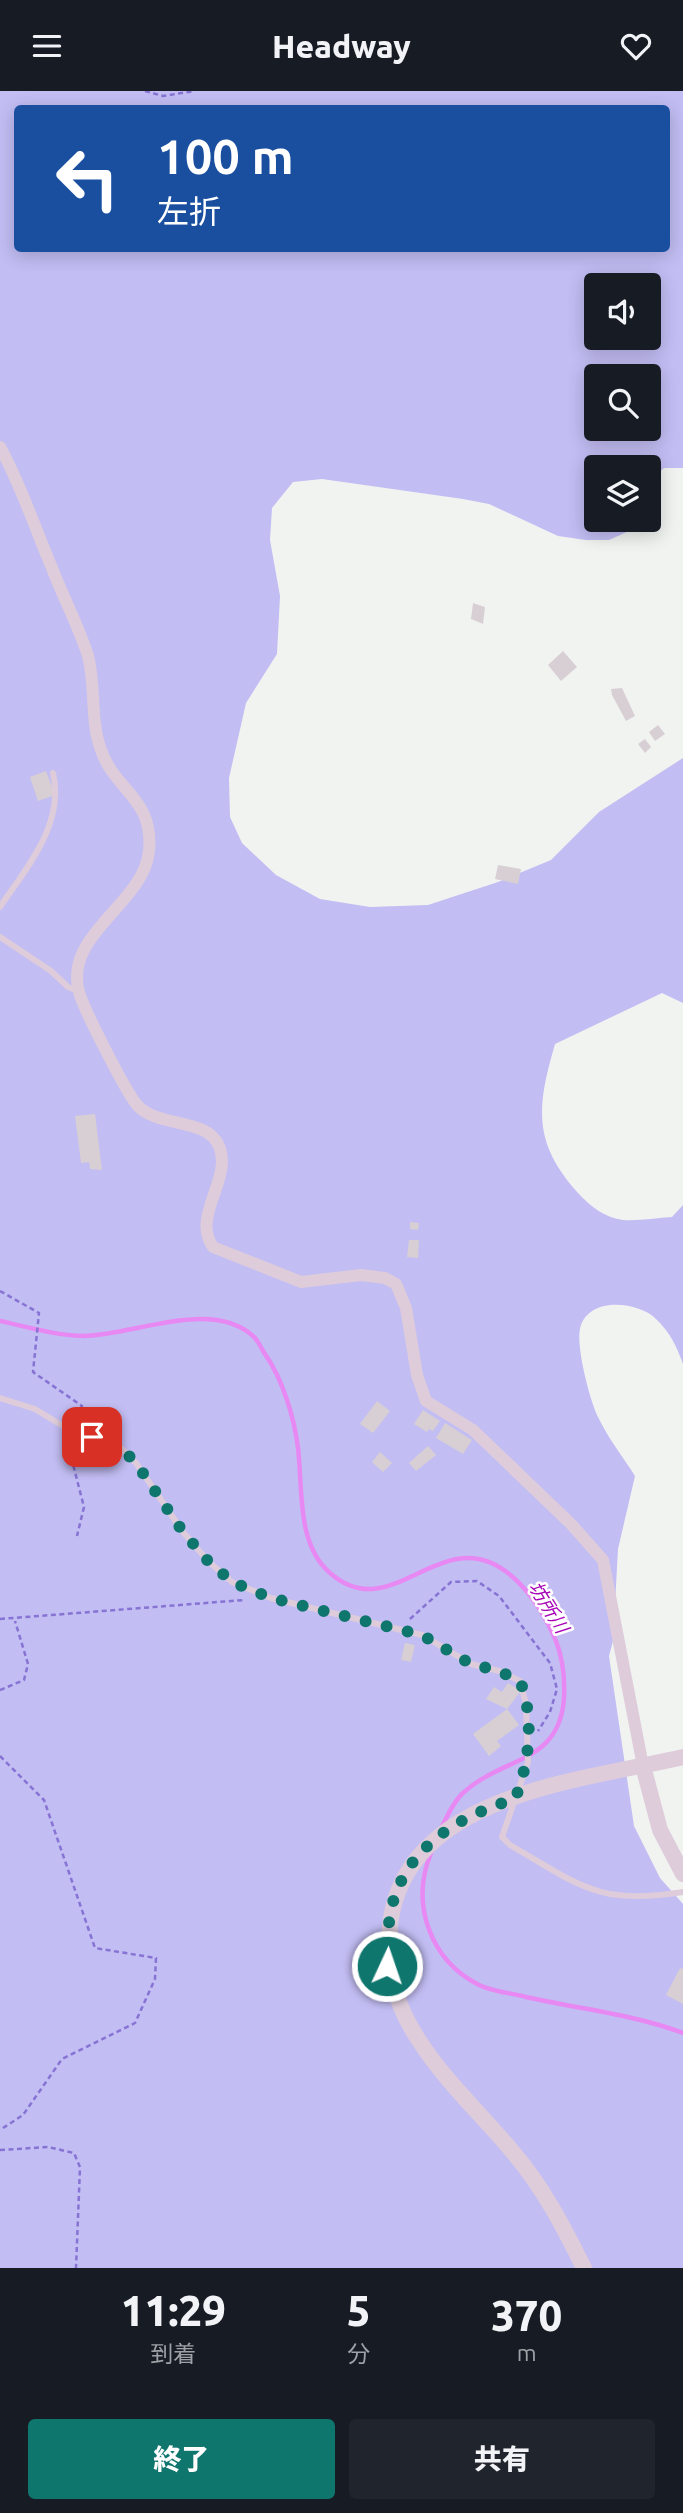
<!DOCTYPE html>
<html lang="ja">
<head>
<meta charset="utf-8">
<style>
	body { margin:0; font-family:Ubuntu,"Noto Sans JP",sans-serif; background:#20242c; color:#f1f3f6; height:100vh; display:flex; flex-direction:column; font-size:26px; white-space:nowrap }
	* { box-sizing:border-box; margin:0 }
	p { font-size:23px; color:#9ea1a6 }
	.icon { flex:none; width:38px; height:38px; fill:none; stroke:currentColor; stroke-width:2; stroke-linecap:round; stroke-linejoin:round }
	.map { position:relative; height:2177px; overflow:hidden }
	.sheet { display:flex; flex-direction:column; background:#171b24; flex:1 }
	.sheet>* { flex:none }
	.hud { position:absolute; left:14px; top:14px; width:656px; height:147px; border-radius:7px; box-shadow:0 4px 18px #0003; background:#1a4fa0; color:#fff; overflow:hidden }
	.tools { position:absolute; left:584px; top:182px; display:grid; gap:14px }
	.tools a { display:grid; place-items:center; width:77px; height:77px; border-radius:7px; background:#171b24; box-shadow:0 4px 18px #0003; font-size:35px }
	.pin { position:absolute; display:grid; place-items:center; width:60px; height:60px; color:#fff; margin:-30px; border-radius:14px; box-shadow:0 4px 10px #0006 }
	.me { position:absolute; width:77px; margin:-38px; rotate:3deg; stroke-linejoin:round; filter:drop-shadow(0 0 5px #0008) }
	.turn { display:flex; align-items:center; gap:24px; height:147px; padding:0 28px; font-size:32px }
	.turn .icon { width:91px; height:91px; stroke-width:2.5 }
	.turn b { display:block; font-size:49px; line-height:60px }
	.eta { display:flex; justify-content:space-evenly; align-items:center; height:119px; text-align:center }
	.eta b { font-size:42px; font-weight:800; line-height:49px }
	.button { display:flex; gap:14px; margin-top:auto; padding:14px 28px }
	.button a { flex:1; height:80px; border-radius:7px; background:#0f766e; color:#fff; font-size:28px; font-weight:800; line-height:80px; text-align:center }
	.button a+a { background:#20242c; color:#f1f3f6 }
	header { display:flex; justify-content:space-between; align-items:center; height:91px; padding:0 28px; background:#171b24; font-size:32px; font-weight:800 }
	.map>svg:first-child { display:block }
</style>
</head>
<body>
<header><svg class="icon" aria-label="menu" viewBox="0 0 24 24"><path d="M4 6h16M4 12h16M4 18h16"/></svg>Headway<svg class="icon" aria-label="heart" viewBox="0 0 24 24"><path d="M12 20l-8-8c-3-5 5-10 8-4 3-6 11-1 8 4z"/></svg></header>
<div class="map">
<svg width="683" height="2177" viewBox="0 0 683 2177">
	<rect width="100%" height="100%" fill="#f1f3f1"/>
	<path fill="#c2bdf3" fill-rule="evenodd" d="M0,0H683V377H664L649,390V376H597V429H636L629,440L609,449H586L558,445L489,413L463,408L322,388L293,391L272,417L270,449L280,505L277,563L246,612L229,687L230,726L242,752L276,784L320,808L370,816L428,814L498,791L551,769L599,721L683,667V912L662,902L555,953C537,1015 532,1051 578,1102C590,1115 605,1127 623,1129C639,1130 656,1127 672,1126L683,1114V1273C677,1256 670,1241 656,1228C638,1210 587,1205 580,1238C576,1256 590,1310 598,1326C608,1347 623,1366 635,1385L618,1458L613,1550L609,1565L634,1735L660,1787L683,1813V2177H0ZM18,18H667V158H18ZM597,194H649V247H597ZM597,285H649V338H597Z"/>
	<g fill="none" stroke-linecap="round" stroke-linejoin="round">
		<g stroke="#e888f2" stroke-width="4.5">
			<path d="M0,1230C28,1236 54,1244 83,1245C133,1245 210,1207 253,1245C258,1249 261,1257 265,1263C283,1289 294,1326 298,1357C303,1397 296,1453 330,1482C376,1522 412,1476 457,1468C505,1459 540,1512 556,1550C563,1568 565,1587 564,1607C560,1673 503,1665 463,1702C454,1710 446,1727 441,1738"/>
			<path d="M431,1762C410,1813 430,1869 479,1894C493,1901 512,1902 526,1906C579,1918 632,1923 683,1942"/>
		</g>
	</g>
	<g fill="#d8cfd5">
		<path d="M473,512L485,516L483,533L471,528Z"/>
		<path d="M563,560L577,576L561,590L548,574Z"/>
		<path d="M622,597L635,625L626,630L612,604L611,598Z"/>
		<path d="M658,634L665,643L655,650L649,641Z"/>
		<path d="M645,648L651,656L645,662L638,653Z"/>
		<path d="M46,680L55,704L38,710L30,686Z"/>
		<path d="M498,774L521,778L518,793L495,788Z"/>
		<path d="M95,1023L102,1079L90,1078L89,1071L81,1072L75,1025Z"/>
		<path d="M410,1131L419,1132L418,1139L410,1138Z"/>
		<path d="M409,1149H419L418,1167L407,1166Z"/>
		<path d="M377,1310L390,1320L373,1342L360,1333Z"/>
		<path d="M423,1319L440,1330L433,1340L429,1338L427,1341L414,1333Z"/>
		<path d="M445,1332L472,1349L463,1363L436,1347Z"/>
		<path d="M428,1355L436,1364L416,1380L409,1372Z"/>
		<path d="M380,1361L392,1372L383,1381L372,1371Z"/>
		<path d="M405,1552L415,1554L411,1571L401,1569Z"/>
		<path d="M508,1592L521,1600L507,1618L486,1608L494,1596L502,1601Z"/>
		<path d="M507,1618L519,1634L497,1650L501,1655L489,1665L473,1643Z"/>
		<path d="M680,1877L683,1878V1913L666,1904Z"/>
	</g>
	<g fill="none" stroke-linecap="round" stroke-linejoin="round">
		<g stroke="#8673d3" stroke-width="2.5" stroke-dasharray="5 3.5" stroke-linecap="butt">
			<path d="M145,0L163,5L194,0"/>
			<path d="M0,1200L39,1222L33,1281L82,1315L74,1328"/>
			<path d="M67,1350L84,1416L77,1445"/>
			<path d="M0,1528L244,1509"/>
			<path d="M410,1528L451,1491L477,1490L499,1505L550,1572L557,1598L550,1621L538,1640"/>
			<path d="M0,1599L24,1589L28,1573L15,1530"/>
			<path d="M0,1665L44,1709L95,1857L156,1867L155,1888L135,1932L62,1968L23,2024L0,2039"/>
			<path d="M0,2059L48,2056L74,2062L80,2076L76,2177"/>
		</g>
		<g stroke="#deccdb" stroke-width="6">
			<path d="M0,816C27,776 65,733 53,682"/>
			<path d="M0,846L51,880L68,896L78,900"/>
			<path d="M0,1307L35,1318L76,1343L120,1356L136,1372L183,1441L208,1470L232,1491L271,1507L422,1544L471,1573L499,1580L520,1590L526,1613L528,1671L502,1746L510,1754C579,1794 599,1815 683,1801"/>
		</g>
		<path stroke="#deccdb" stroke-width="12" d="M0,356C21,394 35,437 52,477C63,506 79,536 88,565C96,595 90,630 101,659C115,700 154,707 149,760C144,813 63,843 79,901C83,917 126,1001 137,1014C157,1037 207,1026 219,1055C233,1088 191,1125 213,1156L301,1191L361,1184L385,1187L396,1193L406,1217L417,1284L426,1310L473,1339L571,1433L603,1469L643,1675"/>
		<g stroke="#deccdb" stroke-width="16">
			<path d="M643,1675L660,1739L683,1783"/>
			<path d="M584,2177C563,2135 543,2096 512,2060C482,2024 446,1991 420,1951C395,1914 386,1879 390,1836C402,1703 581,1690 683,1666"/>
		</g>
	</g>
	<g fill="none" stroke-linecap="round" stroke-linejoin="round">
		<path stroke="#0f766e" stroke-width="12" stroke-dasharray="0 21.6" d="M92,1346L120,1356L136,1372L183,1441L208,1470L232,1491L271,1507L422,1544L471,1573L499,1580L520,1590C535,1627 529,1673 515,1708C461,1725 410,1753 393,1811C387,1831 388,1855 387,1875"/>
	</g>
	<g text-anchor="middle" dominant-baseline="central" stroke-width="5" stroke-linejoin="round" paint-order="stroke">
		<g font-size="19" font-style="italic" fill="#a603b7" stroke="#fff">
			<text transform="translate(549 1516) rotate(58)">坊所川</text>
		</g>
	</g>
</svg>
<div class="tools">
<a><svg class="icon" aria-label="sound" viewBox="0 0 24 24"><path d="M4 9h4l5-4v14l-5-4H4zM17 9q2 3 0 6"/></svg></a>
<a><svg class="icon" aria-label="search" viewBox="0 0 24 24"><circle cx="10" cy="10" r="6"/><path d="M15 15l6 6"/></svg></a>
<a><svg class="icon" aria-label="layers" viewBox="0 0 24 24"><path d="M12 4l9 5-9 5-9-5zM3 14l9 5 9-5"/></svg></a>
</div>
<div class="pin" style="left:92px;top:1346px;background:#d93025"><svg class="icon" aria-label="arrive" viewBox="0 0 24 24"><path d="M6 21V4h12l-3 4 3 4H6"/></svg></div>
<svg class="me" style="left:387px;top:1875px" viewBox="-20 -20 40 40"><circle r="17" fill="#0f766e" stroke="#fff" stroke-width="3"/><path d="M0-11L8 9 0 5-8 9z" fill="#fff"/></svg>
<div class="hud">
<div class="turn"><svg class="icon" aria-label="left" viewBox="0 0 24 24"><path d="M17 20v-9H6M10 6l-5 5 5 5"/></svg><div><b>100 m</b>左折</div></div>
</div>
</div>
<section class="sheet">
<div class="eta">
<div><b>11:29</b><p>到着</p></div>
<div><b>5</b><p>分</p></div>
<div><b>370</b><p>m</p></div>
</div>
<div class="button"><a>終了</a><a>共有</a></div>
</section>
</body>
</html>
